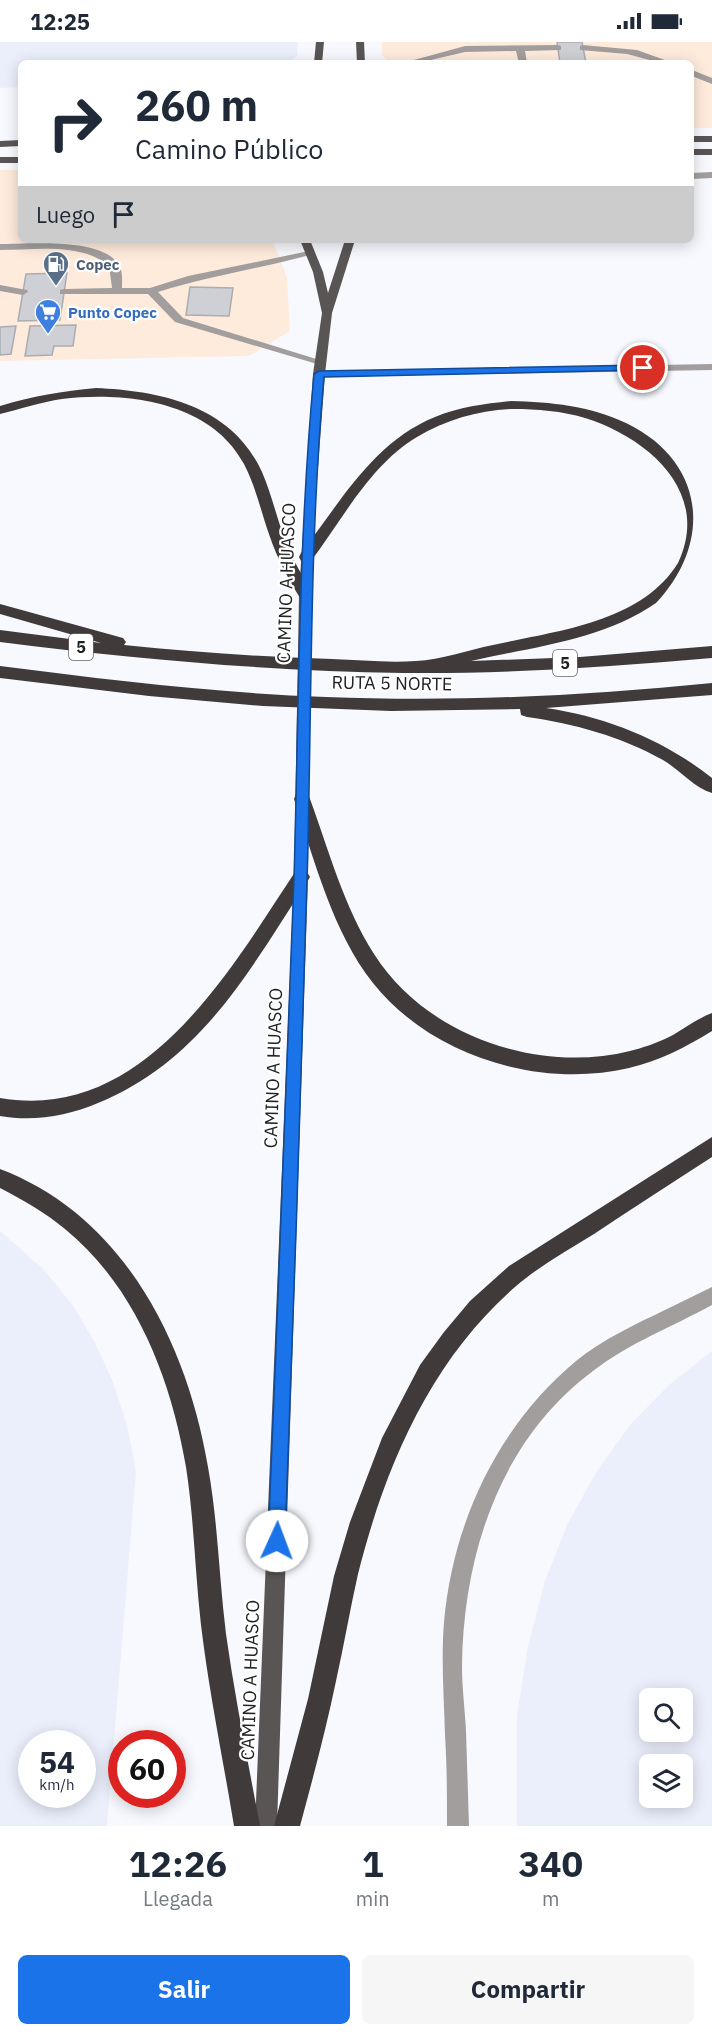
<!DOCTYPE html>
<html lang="es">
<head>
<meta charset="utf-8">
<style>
	body { margin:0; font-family:"IBM Plex Sans",sans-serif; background:#f6f6f7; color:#1f2937; height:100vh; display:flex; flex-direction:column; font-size:22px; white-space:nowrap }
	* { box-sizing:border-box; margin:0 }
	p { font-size:20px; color:#747a83 }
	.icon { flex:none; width:33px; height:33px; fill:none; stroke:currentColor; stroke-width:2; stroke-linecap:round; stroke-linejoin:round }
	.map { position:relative; height:1784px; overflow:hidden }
	.sheet { display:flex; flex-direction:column; background:#fff; flex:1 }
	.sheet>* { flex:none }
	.banner { position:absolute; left:18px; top:18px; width:676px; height:183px; border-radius:9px; box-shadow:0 3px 15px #0003; background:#fff; color:#1f2937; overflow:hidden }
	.fabs { position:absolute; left:639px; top:1646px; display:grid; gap:12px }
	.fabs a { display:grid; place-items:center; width:54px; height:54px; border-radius:9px; background:#fff; box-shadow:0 3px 15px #0003; font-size:30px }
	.speed { position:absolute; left:18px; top:1688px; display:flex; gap:12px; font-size:30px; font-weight:700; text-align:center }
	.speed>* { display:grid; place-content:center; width:78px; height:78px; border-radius:50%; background:#fff; box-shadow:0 3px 15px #0003; line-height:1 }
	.speed small { font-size:15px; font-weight:400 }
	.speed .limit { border:9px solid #d22; background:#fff; color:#111 }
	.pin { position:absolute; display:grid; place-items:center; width:51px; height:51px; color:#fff; margin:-26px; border:3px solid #fff; border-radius:50%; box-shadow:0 2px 6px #0007 }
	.me { position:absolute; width:66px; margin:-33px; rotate:2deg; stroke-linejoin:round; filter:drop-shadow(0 0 4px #0008) }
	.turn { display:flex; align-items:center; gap:21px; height:126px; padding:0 18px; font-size:27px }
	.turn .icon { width:78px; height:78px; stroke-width:2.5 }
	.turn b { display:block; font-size:42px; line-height:51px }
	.then { display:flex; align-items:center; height:57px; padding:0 18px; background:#0003; gap:12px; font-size:22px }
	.eta { display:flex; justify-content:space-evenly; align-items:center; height:102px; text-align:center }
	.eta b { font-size:36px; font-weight:700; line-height:42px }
	.action { display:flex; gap:12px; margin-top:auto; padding:12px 18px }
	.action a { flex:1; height:69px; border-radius:9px; background:#1a73e8; color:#fff; font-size:24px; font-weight:700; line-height:69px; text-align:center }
	.action a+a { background:#f6f6f7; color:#1f2937 }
	.status { display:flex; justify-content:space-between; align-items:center; height:42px; padding:0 30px; background:#fff; direction:ltr }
	.status svg { height:16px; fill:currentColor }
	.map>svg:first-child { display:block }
</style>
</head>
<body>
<div class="status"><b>12:25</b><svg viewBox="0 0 49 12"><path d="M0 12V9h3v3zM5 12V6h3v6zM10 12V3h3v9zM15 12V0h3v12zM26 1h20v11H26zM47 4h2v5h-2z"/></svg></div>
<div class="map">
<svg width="712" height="1784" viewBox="0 0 712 1784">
	<rect width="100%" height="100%" fill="#f7f9fe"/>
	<g fill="#ffebdc">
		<path d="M382,0H712V86H692V21H389L382,13Z"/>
		<path d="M0,128H21V198H272L287,235L290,289L249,314L0,319Z"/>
	</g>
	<g fill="#ebeffc" fill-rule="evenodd">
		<path d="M0,0H298L297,14L287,21H21V45L0,46Z"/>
		<path d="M0,1189L44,1228L74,1265L95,1301L113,1340L127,1383L136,1429L107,1784H0ZM32,1701H82V1752H32Z"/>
		<path d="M712,1309V1784H517V1673L528,1604L545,1539L568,1481L597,1429L630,1383L669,1343ZM650,1656H682V1689H650ZM650,1722H682V1755H650Z"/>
	</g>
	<g fill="#ced0d5" stroke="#aaacb1" stroke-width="1.5">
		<path d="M557,0H582L586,21H560Z"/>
		<path d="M67,231L60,278L18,279L26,232Z"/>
		<path d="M190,245L233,246L229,274L186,273Z"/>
		<path d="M76,283L73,304H54L52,313L25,314L30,284Z"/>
		<path d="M16,284L11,312L0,313V285Z"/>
	</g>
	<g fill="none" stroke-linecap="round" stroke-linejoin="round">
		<g fill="#a19e9d" fill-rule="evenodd">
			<path d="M558,3L561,4V8L525,9L527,21H519L516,9L465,10L418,21H403L465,4Z"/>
			<path d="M583,3L637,8L673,21H661L627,12L580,8V4Z"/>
			<path d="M692,28L712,36V42L692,34Z"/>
			<path d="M0,202C29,202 102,195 119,223C123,230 122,238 122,246H150L188,234L314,208V212C262,226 209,234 158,250L183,276L326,320L321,323L317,322L175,280L148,252H60V248L64,247L112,246L109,224C82,200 33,208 0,208Z"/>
			<path d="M0,243L27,248L28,250L23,253L0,249Z"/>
		</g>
		<g fill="#a19e9d" fill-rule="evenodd">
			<path d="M712,130V136L692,137V131Z"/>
			<path d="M712,322V328L319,335L313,332L319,329Z"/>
			<path d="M712,1245V1263C672,1285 629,1301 593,1329C500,1398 463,1513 462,1625C462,1646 465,1668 466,1689C467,1720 468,1752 469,1784H447C447,1754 447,1723 445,1693C444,1655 441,1618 444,1580C453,1479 499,1383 576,1319C603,1297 636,1282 667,1267C682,1260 697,1252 712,1245Z"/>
		</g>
		<g fill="#595554" fill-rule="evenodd">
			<path d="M316,0H324L322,21H314Z"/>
			<path d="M356,0H364L365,21H357Z"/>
			<rect x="692" y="94" width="20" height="6"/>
			<path d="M21,98V104L0,105V99Z"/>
			<rect x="692" y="107" width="20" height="6"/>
			<rect x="0" y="115" width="21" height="6"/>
			<path d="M300,198H310L323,230L328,251L345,198H355L332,271L325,332L315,466L311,552L308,835L277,1784H255L294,835L299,552L313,332L322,271L313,230Z"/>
		</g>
		<g fill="#403b3a" fill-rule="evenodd">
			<path d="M96,346C162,349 232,364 262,430C271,451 276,473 284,495C291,515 302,533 313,552L310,556H300C288,536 277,516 270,495C261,470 256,445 244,422C211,359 124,349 62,357C41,360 21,367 0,372V364C32,354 63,349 96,346Z"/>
			<path d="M511,359C551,360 590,364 626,381C707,420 712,502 656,561C603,598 532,605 471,619L580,615L712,604V616C609,625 506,632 403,631C268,629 134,617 0,600V588L101,601L0,572V562L123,596L126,600L124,603C193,610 262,615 332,617C359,618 388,621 416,619C441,618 468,608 493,603C555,589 641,581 678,521C712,449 646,395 585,376C562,369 537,367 513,367C479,368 446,378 417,395C371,422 342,478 311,519H301L299,515L301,511C340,461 373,400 435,375C459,365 485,362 511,359Z"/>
			<path d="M0,624C109,638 217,651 326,655C455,660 584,654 712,641V653L546,666C607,675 664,698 712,736V751C694,746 679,727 663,718C620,694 575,682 527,675L521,673L520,667L391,669L263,664L149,654L0,636Z"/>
			<path d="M302,750L308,752L310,757C329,809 344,865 374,912C426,994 538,1032 630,1009C642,1006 657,1001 669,995C683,988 696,977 712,971V989C686,1005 659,1019 629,1026C539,1047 431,1014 373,941C333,891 314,817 294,757L296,752Z"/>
			<path d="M301,828L307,830L310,835L307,840C249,929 201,1019 98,1061C67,1074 34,1080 0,1074V1056C143,1081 229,930 295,830Z"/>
			<path d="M712,1095V1115C673,1140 633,1166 594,1192C567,1209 539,1224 515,1245C430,1319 385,1425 358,1532C350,1567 344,1603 336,1639C326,1687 313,1736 300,1784H274L308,1657L334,1534L350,1480L382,1396L420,1323L444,1290L470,1259L509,1224Z"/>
			<path d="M0,1127C124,1174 187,1301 208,1425C218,1480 219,1536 226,1592C235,1656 248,1720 260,1784H234C223,1717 209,1650 201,1583C195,1530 194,1477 186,1425C171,1337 136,1245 65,1187C46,1171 23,1158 0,1146Z"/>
		</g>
	</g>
	<path fill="#1a73e8" stroke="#114b97" stroke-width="1.5" d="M643,323L648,326L646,328L324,335C309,502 312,670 307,838C301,1058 293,1279 285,1499L283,1505L277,1508L270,1505L268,1499C277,1278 287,1057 294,836C299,668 298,500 314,332L319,329Z"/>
	<defs>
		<g id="fuel-pin" transform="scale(1.35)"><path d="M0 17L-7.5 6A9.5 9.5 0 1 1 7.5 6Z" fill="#5c6f8a" stroke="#fff"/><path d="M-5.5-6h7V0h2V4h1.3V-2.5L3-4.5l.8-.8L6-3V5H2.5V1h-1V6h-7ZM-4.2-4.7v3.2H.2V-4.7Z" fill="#fff"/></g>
		<g id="supermarket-pin" transform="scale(1.35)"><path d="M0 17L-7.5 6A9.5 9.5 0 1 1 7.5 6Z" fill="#3f7fe0" stroke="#fff"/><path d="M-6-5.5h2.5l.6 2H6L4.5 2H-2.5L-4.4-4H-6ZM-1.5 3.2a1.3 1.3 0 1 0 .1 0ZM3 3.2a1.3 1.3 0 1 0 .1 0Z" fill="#fff"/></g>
	</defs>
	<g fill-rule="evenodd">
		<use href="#fuel-pin" x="56" y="222"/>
		<use href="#supermarket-pin" x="48" y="270"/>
	</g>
	<g text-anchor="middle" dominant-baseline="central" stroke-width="4.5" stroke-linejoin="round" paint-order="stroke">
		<g font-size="15" font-weight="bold" fill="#4e5e75" stroke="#fff" text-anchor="start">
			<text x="76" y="222">Copec</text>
		</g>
		<g font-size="15" font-weight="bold" fill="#366cbe" stroke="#fff" text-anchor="start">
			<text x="68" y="270">Punto Copec</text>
		</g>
		<g fill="#fff" stroke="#646466" stroke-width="1.5">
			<rect x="69" y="592" width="24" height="26" rx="4.5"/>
			<rect x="553" y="608" width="24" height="26" rx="4.5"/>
		</g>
		<g font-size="16" font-weight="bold" fill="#212224">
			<text x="81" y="605">5</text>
			<text x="565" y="621">5</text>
		</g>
		<g font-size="18" fill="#212224" stroke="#fff">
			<text transform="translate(286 541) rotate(-88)">CAMINO A HUASCO</text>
			<text transform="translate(392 641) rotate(1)">RUTA 5 NORTE</text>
			<text transform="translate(273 1026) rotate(-88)">CAMINO A HUASCO</text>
			<text transform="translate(250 1638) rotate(-88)">CAMINO A HUASCO</text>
		</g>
	</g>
</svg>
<div class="fabs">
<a><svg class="icon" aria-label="search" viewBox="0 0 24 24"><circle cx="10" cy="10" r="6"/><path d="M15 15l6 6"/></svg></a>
<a><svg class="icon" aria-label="layers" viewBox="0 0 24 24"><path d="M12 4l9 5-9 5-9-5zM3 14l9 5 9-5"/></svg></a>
</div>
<div class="speed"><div>54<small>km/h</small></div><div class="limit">60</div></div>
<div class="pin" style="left:643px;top:326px;background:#d93025"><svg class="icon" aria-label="arrive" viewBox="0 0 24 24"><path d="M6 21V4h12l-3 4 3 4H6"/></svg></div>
<svg class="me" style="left:277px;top:1499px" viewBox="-20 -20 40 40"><circle r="19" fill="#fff"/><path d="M0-13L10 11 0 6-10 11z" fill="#1a73e8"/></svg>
<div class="banner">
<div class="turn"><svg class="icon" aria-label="right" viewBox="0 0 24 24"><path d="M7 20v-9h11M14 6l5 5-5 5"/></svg><div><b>260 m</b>Camino Público</div></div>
<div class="then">Luego<svg class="icon" aria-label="arrive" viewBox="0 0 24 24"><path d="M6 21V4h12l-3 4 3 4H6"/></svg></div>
</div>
</div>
<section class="sheet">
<div class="eta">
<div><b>12:26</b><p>Llegada</p></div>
<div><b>1</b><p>min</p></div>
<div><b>340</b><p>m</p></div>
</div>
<div class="action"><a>Salir</a><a>Compartir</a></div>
</section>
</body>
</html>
